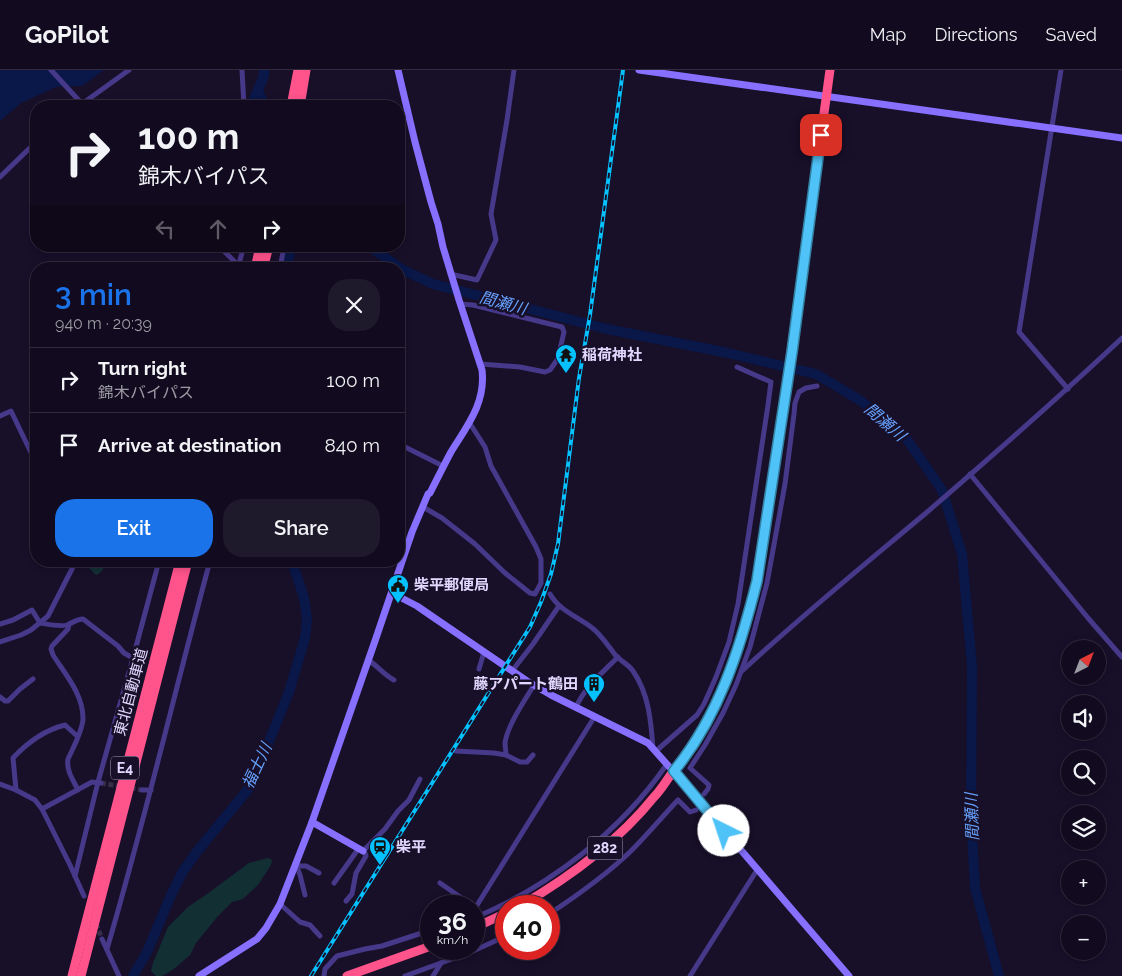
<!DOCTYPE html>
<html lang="en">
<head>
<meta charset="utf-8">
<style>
	body { margin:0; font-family:Raleway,"Noto Sans JP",sans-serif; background:#1f192c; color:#f1f3f6; height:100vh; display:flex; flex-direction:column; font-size:19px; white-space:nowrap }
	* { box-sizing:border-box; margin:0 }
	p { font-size:16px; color:#9c9ba4 }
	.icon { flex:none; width:28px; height:28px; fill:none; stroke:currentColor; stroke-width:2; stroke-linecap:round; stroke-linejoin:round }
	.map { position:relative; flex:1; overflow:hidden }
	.details { position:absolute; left:30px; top:192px; width:375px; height:305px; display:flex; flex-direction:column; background:#120b1f; border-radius:20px; box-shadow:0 2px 8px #0003,0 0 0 1px #312b3d }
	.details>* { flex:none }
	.guide { position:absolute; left:30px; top:30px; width:375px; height:152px; border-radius:20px; box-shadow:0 2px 8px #0003,0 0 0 1px #312b3d; background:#120b1f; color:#f1f3f6; overflow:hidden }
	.needle { width:32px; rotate:42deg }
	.tools { position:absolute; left:1061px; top:570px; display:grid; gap:10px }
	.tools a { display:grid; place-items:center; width:45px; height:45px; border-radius:50%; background:#120b1f; box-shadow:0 2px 8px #0003,0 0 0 1px #312b3d; font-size:25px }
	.speed { position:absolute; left:420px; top:825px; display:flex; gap:10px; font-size:25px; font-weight:700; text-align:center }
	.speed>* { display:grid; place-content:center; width:65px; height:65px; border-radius:50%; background:#120b1f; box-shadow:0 2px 8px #0003,0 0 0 1px #312b3d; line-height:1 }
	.speed small { font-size:12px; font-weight:400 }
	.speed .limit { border:8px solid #d22; background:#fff; color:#111 }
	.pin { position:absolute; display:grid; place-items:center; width:42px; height:42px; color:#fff; margin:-21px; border-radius:10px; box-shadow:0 2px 8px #0006 }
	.me { position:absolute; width:55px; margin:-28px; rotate:319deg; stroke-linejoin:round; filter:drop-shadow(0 0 4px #0008) }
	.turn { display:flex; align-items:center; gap:18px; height:105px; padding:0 25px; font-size:22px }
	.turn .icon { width:65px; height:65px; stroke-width:2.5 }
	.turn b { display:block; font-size:35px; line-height:42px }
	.lanes { display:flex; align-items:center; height:48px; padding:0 25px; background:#0003; justify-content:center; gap:25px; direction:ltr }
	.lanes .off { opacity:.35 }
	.round { display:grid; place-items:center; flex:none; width:52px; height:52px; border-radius:20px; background:#1f192c }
	.overview { display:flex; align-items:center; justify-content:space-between; height:85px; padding:0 25px }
	h1 { font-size:30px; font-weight:600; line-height:38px; color:#1a73e8 }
	.button { display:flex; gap:10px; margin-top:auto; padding:10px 25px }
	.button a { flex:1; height:58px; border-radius:20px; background:#1a73e8; color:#fff; font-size:20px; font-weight:600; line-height:58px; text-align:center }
	.button a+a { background:#1f192c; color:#f1f3f6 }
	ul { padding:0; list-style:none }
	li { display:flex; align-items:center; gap:15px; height:65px; padding:0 25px; border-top:1px solid #312b3d }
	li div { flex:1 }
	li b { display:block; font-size:19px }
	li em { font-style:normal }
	header { display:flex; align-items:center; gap:30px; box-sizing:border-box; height:70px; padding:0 25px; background:#120b1f; border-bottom:1px solid #312b3d }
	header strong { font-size:24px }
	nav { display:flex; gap:28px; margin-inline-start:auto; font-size:18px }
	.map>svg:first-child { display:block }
</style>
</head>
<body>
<header>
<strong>GoPilot</strong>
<nav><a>Map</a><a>Directions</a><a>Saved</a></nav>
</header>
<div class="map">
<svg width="1122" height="906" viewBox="0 0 1122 906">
	<rect width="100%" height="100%" fill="#180f29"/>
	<g fill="#123034">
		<path d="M79,491H106C105,497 102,503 96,505L87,496Z"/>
		<path d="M268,788L272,790L271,795L258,815L243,829L232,832L218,846L196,873L190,885L175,898L166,904L162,906H156L151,901L153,893L168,857L188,837L207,824L249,793Z"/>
	</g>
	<path fill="#091749" d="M0,0H104L82,16L56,17L21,33L0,51Z"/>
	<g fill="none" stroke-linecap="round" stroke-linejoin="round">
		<g stroke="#091749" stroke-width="10">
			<path d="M258,21L265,36"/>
			<path d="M251,36L264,6V0"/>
			<path d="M369,176L401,199L433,214L607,259L728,283L816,304L861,331L906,368L942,420L962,484L972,596L971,742L975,818L999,906"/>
			<path d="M287,199L291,176"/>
			<path d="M133,906L147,882L172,823L183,801L199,779L251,716L289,622L305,568L307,549L304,528L292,491"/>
		</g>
		<g stroke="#362d49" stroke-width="5" stroke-dasharray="5 2.5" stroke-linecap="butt">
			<path d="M101,713L142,720"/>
			<path d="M96,854L102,869"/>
		</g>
		<g stroke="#47398a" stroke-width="5">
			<path d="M51,0L84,36"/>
			<path d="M242,0L244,36"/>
			<path d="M1061,0L1019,262L1068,319"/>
			<path d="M79,36L129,0"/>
			<path d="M0,107L36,72"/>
			<path d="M219,176L238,195"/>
			<path d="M238,197L244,176"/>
			<path d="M280,199L284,176"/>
			<path d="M450,204L477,210L496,170L491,144L507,50L514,0"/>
			<path d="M460,234L473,235L562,257L564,262L561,275L557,290L550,300L545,302L520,297L480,294"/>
			<path d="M0,346L11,341L36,393"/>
			<path d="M399,374L443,396"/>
			<path d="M970,404L1088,548L1122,587"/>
			<path d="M423,437L442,448L475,474L505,503L530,523L535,524L541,513V489L536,477L491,396L485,377L469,352"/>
			<path d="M550,524C559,540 576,546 591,557C601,564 608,576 616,586C621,591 629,595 633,601C649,624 651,652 653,678"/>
			<path d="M0,554L13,550L32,540L40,553C46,554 61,557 67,555C73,553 76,549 83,549L118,576L124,583L133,588"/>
			<path d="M69,554L68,559L52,576L51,579L53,585C65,604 83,624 83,648C83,660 73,678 68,689C66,700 73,710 78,720"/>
			<path d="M0,572L21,565L31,560L48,546L76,491"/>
			<path d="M368,590C378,596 384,605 394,610"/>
			<path d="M479,599L484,582"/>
			<path d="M512,601L533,574L559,536"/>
			<path d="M742,601C801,546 864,495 926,443C992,386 1058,328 1122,268"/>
			<path d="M0,627L5,631H8L20,619L33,609"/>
			<path d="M576,637C585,617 602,603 618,587"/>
			<path d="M456,681L494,683L506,685"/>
			<path d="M656,681L697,645L704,634L716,607L729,572L738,534L768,335L771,312L737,297"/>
			<path d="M533,685L527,692H520L506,685C506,681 505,677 505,673C507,656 525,630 534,615"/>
			<path d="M0,714L16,720L35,730L42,739L70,795L84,826"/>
			<path d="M16,720L13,688C27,673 45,660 65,655L77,666"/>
			<path d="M142,720H151"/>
			<path d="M704,724L708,719L709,715L690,698L705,675L723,643L736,615L750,577L767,513L785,414L794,344L795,333L799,322L806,318L817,316"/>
			<path d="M42,739L92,712L101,713"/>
			<path d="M296,794L300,805L305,825"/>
			<path d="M296,794L300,796H306L319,803"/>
			<path d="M75,806L98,712L133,588L159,491"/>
			<path d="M334,813L359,778"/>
			<path d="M440,813L473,836"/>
			<path d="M346,831L352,824L356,803L366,786L365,783L363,781L385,759L398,741L409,730L420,709"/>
			<path d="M280,834L300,852L310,855L320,866"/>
			<path d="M474,840L595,646"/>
			<path d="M549,844C578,825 606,805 631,781C647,765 662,747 678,730L690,742L696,740"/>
			<path d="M474,848C550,816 620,762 667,694"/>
			<path d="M102,869L119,906"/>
			<path d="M107,879C145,750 175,620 210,491"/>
			<path d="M324,906L325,899L337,886L365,879L382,876L431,860"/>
			<path d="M405,906L471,882L506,866"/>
			<path d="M433,906L441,893"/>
			<path d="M690,906L757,800"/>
		</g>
		<g stroke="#876fff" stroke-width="7">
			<path d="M639,0L1122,68"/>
			<path d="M392,523L417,536L433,547L527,611L551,625L648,673L673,701L849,906"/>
			<path d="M312,752L363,781"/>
			<path d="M199,906L257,869L266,858L280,834L312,752L375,571L412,462L428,424L430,423C437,409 444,395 451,382C467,356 486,333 482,300L459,230L443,177L438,154L431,132L415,72L398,0"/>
		</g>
		<g stroke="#ff538c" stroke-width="9">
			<path d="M291,36L298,0"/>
			<path d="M300,36L306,0"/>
			<path d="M255,199L260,176"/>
			<path d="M263,199L269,176"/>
			<path d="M520,836C570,807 617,773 654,727C661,720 666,711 672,703C689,680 705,658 717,633C736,594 746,552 757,511L791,282L830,0"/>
			<path d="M474,858L506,843"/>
			<path d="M72,906L180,491"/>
			<path d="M81,906L188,491"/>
			<path d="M347,906L431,876"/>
		</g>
		<g stroke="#04c2ff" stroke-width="4">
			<path id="rail" d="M311,906L530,557L541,532L551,504L558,474L579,308L590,245L623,0"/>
		</g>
		<use href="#rail" stroke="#180f29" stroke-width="2" stroke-dasharray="5.5" stroke-linecap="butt"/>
	</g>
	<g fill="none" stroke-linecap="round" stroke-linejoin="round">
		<g stroke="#337fa1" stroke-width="12">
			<path id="route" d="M724,761L674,701C719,646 740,579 757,511L792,282L821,65"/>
		</g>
		<use href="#route" stroke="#4fc3f7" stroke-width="9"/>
	</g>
	<defs>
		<g id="temple-pin" transform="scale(1.125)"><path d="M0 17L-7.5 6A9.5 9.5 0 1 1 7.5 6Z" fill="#04c2ff" stroke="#180f29"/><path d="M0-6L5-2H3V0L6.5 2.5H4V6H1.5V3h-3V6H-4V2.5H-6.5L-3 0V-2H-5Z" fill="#111"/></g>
		<g id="civic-pin" transform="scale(1.125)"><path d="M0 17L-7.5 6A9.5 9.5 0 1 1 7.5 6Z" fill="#04c2ff" stroke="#180f29"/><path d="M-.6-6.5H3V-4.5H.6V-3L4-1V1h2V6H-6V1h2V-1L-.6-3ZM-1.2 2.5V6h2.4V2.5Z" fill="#111"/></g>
		<g id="building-pin" transform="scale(1.125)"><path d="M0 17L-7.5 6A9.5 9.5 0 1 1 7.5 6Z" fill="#04c2ff" stroke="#180f29"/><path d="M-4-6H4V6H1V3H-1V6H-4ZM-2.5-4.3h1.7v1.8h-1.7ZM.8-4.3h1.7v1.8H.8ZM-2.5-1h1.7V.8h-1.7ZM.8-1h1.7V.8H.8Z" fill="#111"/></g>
		<g id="station-pin" transform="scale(1.125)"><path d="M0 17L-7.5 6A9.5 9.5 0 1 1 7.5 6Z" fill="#04c2ff" stroke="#180f29"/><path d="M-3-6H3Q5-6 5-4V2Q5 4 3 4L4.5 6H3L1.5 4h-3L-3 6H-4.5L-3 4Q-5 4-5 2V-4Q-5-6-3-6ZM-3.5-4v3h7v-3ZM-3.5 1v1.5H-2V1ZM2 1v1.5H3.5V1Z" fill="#111"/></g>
	</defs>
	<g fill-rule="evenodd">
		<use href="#temple-pin" x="566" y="285"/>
		<use href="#civic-pin" x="398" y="515"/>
		<use href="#building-pin" x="594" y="614"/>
		<use href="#station-pin" x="380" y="777"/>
	</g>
	<g text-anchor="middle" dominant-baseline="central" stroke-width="5" stroke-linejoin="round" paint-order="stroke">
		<g fill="#180f29" stroke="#a59cbf" stroke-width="1">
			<rect x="111" y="686.5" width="28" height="23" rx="4"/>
			<rect x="587.5" y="766.5" width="35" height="23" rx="4"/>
		</g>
		<g font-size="14" font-weight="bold" fill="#e2d8ff">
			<text x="125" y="698">E4</text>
			<text x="605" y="778">282</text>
		</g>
		<g font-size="15" font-weight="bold" fill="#e2d8ff" stroke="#180f29" text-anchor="start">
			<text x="582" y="285">稲荷神社</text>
			<text x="414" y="515">柴平郵便局</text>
			<text x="578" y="614" text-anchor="end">藤アパート鶴田</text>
			<text x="396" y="777">柴平</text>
		</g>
		<g font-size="15" fill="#e2d8ff" stroke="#180f29">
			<text transform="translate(131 622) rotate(-75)">東北自動車道</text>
		</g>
		<g font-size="16" font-style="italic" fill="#66a2ff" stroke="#180f29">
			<text transform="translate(503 233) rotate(15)">間瀬川</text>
			<text transform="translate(885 352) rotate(41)">間瀬川</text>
			<text transform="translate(257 696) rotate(-65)">福士川</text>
			<text transform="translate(972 747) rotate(-92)">間瀬川</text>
		</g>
	</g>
</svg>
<div class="tools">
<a><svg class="needle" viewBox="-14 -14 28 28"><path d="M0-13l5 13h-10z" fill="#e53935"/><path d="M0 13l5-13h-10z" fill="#9c9ba4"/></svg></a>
<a><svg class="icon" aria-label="sound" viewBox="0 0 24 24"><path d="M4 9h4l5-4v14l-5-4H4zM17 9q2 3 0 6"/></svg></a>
<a><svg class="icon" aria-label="search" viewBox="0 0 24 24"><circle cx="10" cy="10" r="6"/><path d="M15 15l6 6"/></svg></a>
<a><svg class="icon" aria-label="layers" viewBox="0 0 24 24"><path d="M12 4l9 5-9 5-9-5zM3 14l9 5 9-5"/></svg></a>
<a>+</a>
<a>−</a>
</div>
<div class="speed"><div>36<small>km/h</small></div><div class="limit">40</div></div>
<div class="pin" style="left:821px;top:65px;background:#d93025"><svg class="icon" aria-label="arrive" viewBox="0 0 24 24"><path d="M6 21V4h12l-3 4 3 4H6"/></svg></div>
<svg class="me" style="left:724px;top:761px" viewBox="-20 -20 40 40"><circle r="19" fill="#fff"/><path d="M0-13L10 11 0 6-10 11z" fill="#4fc3f7"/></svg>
<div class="guide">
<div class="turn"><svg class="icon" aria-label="right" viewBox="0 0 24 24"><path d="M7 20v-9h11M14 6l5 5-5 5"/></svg><div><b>100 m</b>錦木バイパス</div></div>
<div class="lanes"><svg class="icon off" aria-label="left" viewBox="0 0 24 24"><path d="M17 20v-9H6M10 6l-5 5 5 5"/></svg><svg class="icon off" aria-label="ahead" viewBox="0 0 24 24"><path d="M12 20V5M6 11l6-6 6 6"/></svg><svg class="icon" aria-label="right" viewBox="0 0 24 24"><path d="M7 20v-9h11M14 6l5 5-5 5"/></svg></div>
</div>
<section class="details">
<div class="overview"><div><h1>3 min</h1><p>940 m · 20:39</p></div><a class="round"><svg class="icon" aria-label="close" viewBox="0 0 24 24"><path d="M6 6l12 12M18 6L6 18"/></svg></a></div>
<ul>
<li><svg class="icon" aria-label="right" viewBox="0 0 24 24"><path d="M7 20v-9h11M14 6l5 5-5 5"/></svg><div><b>Turn right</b><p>錦木バイパス</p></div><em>100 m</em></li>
<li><svg class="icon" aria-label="arrive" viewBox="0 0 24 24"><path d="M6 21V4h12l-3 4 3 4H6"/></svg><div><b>Arrive at destination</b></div><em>840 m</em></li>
</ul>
<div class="button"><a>Exit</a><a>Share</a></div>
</section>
</div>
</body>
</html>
